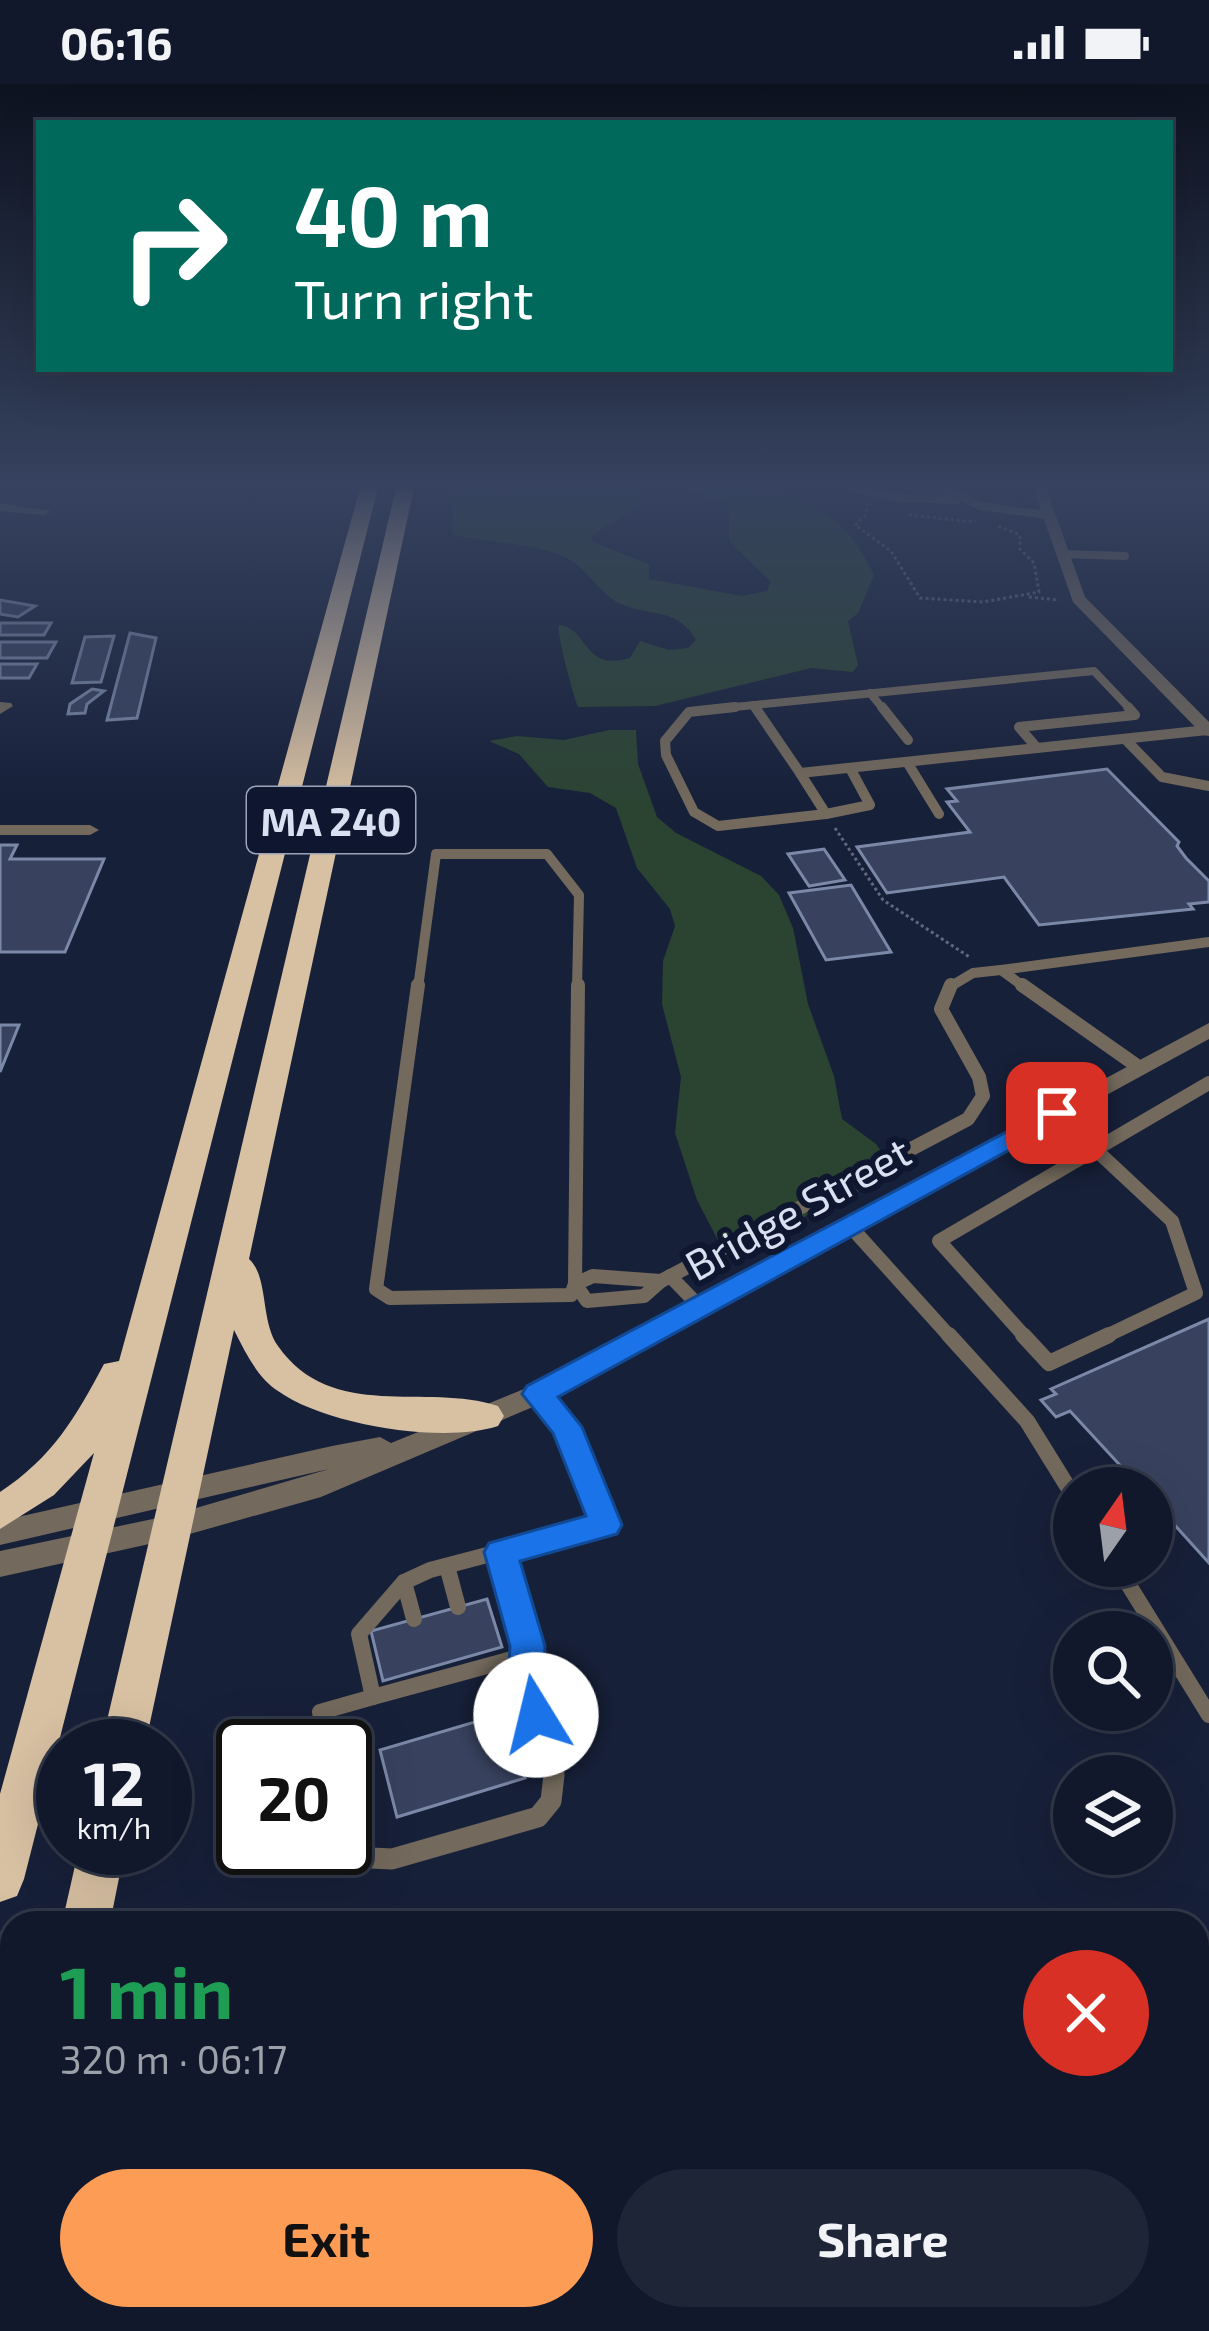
<!DOCTYPE html>
<html lang="en">
<head>
<meta charset="utf-8">
<style>
	body { margin:0; font-family:"Exo 2",sans-serif; background:#1e2537; color:#f1f3f6; height:100vh; display:flex; flex-direction:column; font-size:45px; white-space:nowrap }
	* { box-sizing:border-box; margin:0 }
	p { font-size:39px; color:#9ca0a9 }
	.icon { flex:none; width:66px; height:66px; fill:none; stroke:currentColor; stroke-width:2; stroke-linecap:round; stroke-linejoin:round }
	.map { position:relative; flex:1; overflow:hidden }
	.panel { position:absolute; left:0px; top:1827px; width:1209px; height:420px; display:flex; flex-direction:column; background:#11182b; border-radius:36px 36px 0 0; box-shadow:0 12px 48px #0002,0 0 0 3px #303747 }
	.panel>* { flex:none }
	.top-card { position:absolute; left:36px; top:36px; width:1137px; height:252px; border-radius:0px; box-shadow:0 12px 48px #0002,0 0 0 3px #303747; background:#00695c; color:#fff; overflow:hidden }
	.needle { width:78px; rotate:14deg }
	.controls { position:absolute; left:1053px; top:1383px; display:grid; gap:24px }
	.controls a { display:grid; place-items:center; width:120px; height:120px; border-radius:50%; background:#11182b; box-shadow:0 12px 48px #0002,0 0 0 3px #303747; font-size:60px }
	.speed { position:absolute; left:36px; top:1635px; display:flex; gap:24px; font-size:60px; font-weight:700; text-align:center }
	.speed>* { display:grid; place-content:center; width:156px; height:156px; border-radius:50%; background:#11182b; box-shadow:0 12px 48px #0002,0 0 0 3px #303747; line-height:1 }
	.speed small { font-size:30px; font-weight:400 }
	.speed .limit { border:6px solid #111; border-radius:18px; background:#fff; color:#111 }
	.pin { position:absolute; display:grid; place-items:center; width:102px; height:102px; color:#fff; margin:-51px; border-radius:24px; box-shadow:0 6px 18px #0006 }
	.me { position:absolute; width:132px; margin:-66px; rotate:351deg; stroke-linejoin:round; filter:drop-shadow(0 0 9px #0008) }
	.turn { display:flex; align-items:center; gap:42px; height:252px; padding:0 60px; font-size:54px }
	.turn .icon { width:156px; height:156px; stroke-width:2.5 }
	.turn b { display:block; font-size:84px; line-height:102px }
	.round { display:grid; place-items:center; flex:none; width:126px; height:126px; border-radius:63px; background:#1e2537 }
	.summary { display:flex; align-items:center; justify-content:space-between; height:204px; padding:0 60px }
	h1 { font-size:72px; font-weight:700; line-height:90px; color:#1e9e55 }
	.button { display:flex; gap:24px; margin-top:auto; padding:24px 60px }
	.button a { flex:1; height:138px; border-radius:72px; background:#fd9d55; color:#111; font-size:48px; font-weight:700; line-height:138px; text-align:center }
	.button a+a { background:#1e2537; color:#f1f3f6 }
	.status { display:flex; justify-content:space-between; align-items:center; height:84px; padding:0 60px; background:#11182b; direction:ltr }
	.status svg { height:33px; fill:currentColor }
	.map>svg:first-child { display:block }
</style>
</head>
<body>
<div class="status"><b>06:16</b><svg viewBox="0 0 49 12"><path d="M0 12V9h3v3zM5 12V6h3v6zM10 12V3h3v9zM15 12V0h3v12zM26 1h20v11H26zM47 4h2v5h-2z"/></svg></div>
<div class="map">
<svg width="1209" height="2247" viewBox="0 0 1209 2247">
	<rect width="100%" height="100%" fill="#172039"/>
	<g fill="#2b4432">
		<path d="M454,404H640C638,434 610,435 591,453L593,458L649,480V495L742,512L767,507L771,498L729,457V420L686,404C771,404 834,405 874,491L858,529L848,537L858,581L853,588L811,584L655,622L578,623C574,614 556,549 559,541C590,545 582,588 630,574L640,557L669,566L688,564L696,556C679,525 653,532 623,521C601,513 588,484 565,473C531,458 488,459 452,451Z"/>
		<path d="M609,646H636L638,680L657,733L676,749L761,792L779,811L793,844L808,920L834,992L842,1035L876,1060L886,1074L884,1093L876,1106L837,1109L779,1152L759,1161L721,1162L697,1116L675,1049L681,993L662,920L663,877L675,842L670,825L637,784L616,724L590,709L548,703L519,670L489,657L517,652L564,656Z"/>
	</g>
	<g fill="#38425e" stroke="#7b88a7" stroke-width="3">
		<path d="M0,516L35,522L18,533L0,530Z"/>
		<path d="M0,539H51L44,551H0Z"/>
		<path d="M130,549L156,554L137,634L107,636Z"/>
		<path d="M114,552L101,598L72,599L85,553Z"/>
		<path d="M0,558H56L47,574H0Z"/>
		<path d="M0,580H37L29,594H0Z"/>
		<path d="M92,605L104,607L87,620L85,629L68,630L70,620Z"/>
		<path d="M1107,685L1179,758L1177,762L1186,774L1209,797V818L1189,820L1193,825L1039,841L1004,793L887,809L857,763L970,748L947,718L957,717L947,705Z"/>
		<path d="M0,761H17L10,775H104L65,868H0Z"/>
		<path d="M824,765L845,796L809,802L788,770Z"/>
		<path d="M851,801L891,868L826,876L789,809Z"/>
		<path d="M0,941H19L0,988Z"/>
		<path d="M1209,1235V1479L1152,1416V1404H1141L1070,1327L1056,1333L1041,1316L1056,1310L1051,1305Z"/>
		<path d="M487,1515L502,1563L383,1597L371,1547Z"/>
		<path d="M505,1629L525,1694L397,1733L380,1666Z"/>
	</g>
	<g fill="none" stroke-linecap="round" stroke-linejoin="round">
		<g stroke="#60687e" stroke-width="3" stroke-dasharray="3 3" stroke-linecap="butt">
			<path d="M868,419L865,432L855,441L891,467L920,514L983,518L1039,508L1034,479L1020,465V451L998,442"/>
			<path d="M909,431L975,438"/>
			<path d="M1029,513L1059,516"/>
			<path d="M835,744L883,816L971,874"/>
		</g>
		<g stroke="#73695c" stroke-width="8">
			<path d="M853,404L900,414L957,416"/>
			<path d="M944,404L980,422L1047,431"/>
			<path d="M1061,470L1125,472"/>
			<path d="M870,609L884,626"/>
			<path d="M753,621L757,626"/>
			<path d="M705,626L1094,587L1131,626"/>
		</g>
		<g stroke="#73695c" stroke-width="10">
			<path d="M735,623L689,628L665,657L666,671L694,728L718,742L826,730L800,689L1037,664"/>
			<path d="M755,623L800,689"/>
			<path d="M882,623L908,656"/>
			<path d="M1125,655L1162,693L1209,702"/>
			<path d="M1037,664L1019,643L1135,631L1128,623"/>
			<path d="M1037,664L1207,646"/>
			<path d="M907,678L939,730"/>
			<path d="M826,730L870,721L850,684"/>
			<path d="M418,904L436,770H547L579,811L577,904"/>
			<path d="M948,904L973,889L1001,886"/>
			<path d="M1026,904L1001,886L1209,858"/>
		</g>
		<g stroke="#73695c" stroke-width="14">
			<path d="M418,901L376,1205L390,1214L571,1211L575,1200"/>
			<path d="M1022,901L1140,984"/>
			<path d="M1097,1067L1172,1137L1196,1209L1102,1254"/>
			<path d="M850,1142L951,1254"/>
			<path d="M670,1192L701,1224"/>
			<path d="M661,1197L968,1035L983,1012L979,993L941,925L951,901"/>
			<path d="M575,1200L587,1217L644,1212L661,1197"/>
			<path d="M575,1200L578,901"/>
			<path d="M575,1200L593,1192L661,1197"/>
			<path d="M1026,1254L939,1157L1209,999"/>
		</g>
		<g stroke="#73695c" stroke-width="16">
			<path d="M949,1251L1027,1337L1074,1413"/>
			<path d="M1023,1251L1049,1279L1109,1251"/>
			<path d="M500,1468L528,1561L526,1597L555,1694"/>
			<path d="M447,1482L458,1523"/>
			<path d="M1117,1482L1209,1631"/>
			<path d="M404,1498L414,1535"/>
			<path d="M373,1613L527,1571"/>
			<path d="M327,1662L320,1628L373,1613L359,1550L404,1498L430,1486L606,1440L566,1343L538,1310"/>
		</g>
		<path stroke="#73695c" stroke-width="21" d="M345,1753L371,1774L392,1775L538,1733L551,1717L554,1691"/>
		<g fill="#73695c" fill-rule="evenodd">
			<path d="M1033,404H1046L1085,513L1209,638V652L1203,651L1073,518Z"/>
			<path d="M0,419L51,427L44,431L0,427Z"/>
			<path d="M0,618L11,619L13,622L0,630Z"/>
			<path d="M0,741H90L99,746L90,751H0Z"/>
			<path d="M669,2235H711L714,2247H672Z"/>
		</g>
		<path fill="#73695c" fill-rule="evenodd" d="M1209,939V955L547,1317L321,1413L172,1455L0,1493V1467L172,1431L329,1385L0,1461V1437L332,1362L380,1353L391,1359L529,1303Z"/>
		<g fill="#d8c0a2" fill-rule="evenodd">
			<path d="M360,404H378L24,1795L17,1812L0,1818V1710L94,1369L54,1411L0,1445V1408C52,1374 76,1333 104,1280L119,1277Z"/>
			<path d="M396,404H414L249,1175C269,1193 260,1237 278,1262C332,1339 426,1298 498,1322L504,1332L498,1342C443,1360 325,1341 278,1307C256,1292 246,1269 234,1246L145,1662H101Z"/>
			<path d="M79,1764H125L110,1839H62Z"/>
			<path d="M12,2206V2235H40L38,2247H0V2211Z"/>
		</g>
	</g>
	<linearGradient id="sky" x2="0" y2="1"><stop stop-color="#0d121f"/><stop offset="0.56" stop-color="#36425f"/><stop offset="1" stop-color="#36425f" stop-opacity="0"/></linearGradient>
	<rect width="1209" height="719" fill="url(#sky)"/>
	<path fill="#1a73e8" stroke="#114b97" stroke-width="3" d="M1057,1021L1066,1023L1070,1029L1066,1035L558,1313L582,1343L622,1441L617,1450L520,1477L545,1562L543,1597L554,1631L549,1643L536,1647L523,1643L508,1597L510,1562L484,1468L489,1459L586,1432L553,1349L522,1310L527,1302Z"/>
	<g text-anchor="middle" dominant-baseline="central" stroke-width="12" stroke-linejoin="round" paint-order="stroke">
		<rect fill="#0e172f" stroke="#9ca4b7" stroke-width="3" x="247" y="703" width="168" height="66" rx="9"/>
		<g font-size="39" font-weight="bold" fill="#d9e0f1">
			<text x="331" y="736">MA 240</text>
		</g>
		<g font-size="42" fill="#d9e0f1" stroke="#0e172f">
			<text transform="translate(797 1123) rotate(-29)">Bridge Street</text>
		</g>
	</g>
</svg>
<div class="controls">
<a><svg class="needle" viewBox="-14 -14 28 28"><path d="M0-13l5 13h-10z" fill="#e53935"/><path d="M0 13l5-13h-10z" fill="#9ca0a9"/></svg></a>
<a><svg class="icon" aria-label="search" viewBox="0 0 24 24"><circle cx="10" cy="10" r="6"/><path d="M15 15l6 6"/></svg></a>
<a><svg class="icon" aria-label="layers" viewBox="0 0 24 24"><path d="M12 4l9 5-9 5-9-5zM3 14l9 5 9-5"/></svg></a>
</div>
<div class="speed"><div>12<small>km/h</small></div><div class="limit">20</div></div>
<div class="pin" style="left:1057px;top:1029px;background:#d93025"><svg class="icon" aria-label="arrive" viewBox="0 0 24 24"><path d="M6 21V4h12l-3 4 3 4H6"/></svg></div>
<svg class="me" style="left:536px;top:1631px" viewBox="-20 -20 40 40"><circle r="19" fill="#fff"/><path d="M0-13L10 11 0 6-10 11z" fill="#1a73e8"/></svg>
<div class="top-card">
<div class="turn"><svg class="icon" aria-label="right" viewBox="0 0 24 24"><path d="M7 20v-9h11M14 6l5 5-5 5"/></svg><div><b>40 m</b>Turn right</div></div>
</div>
<section class="panel">
<div class="summary"><div><h1>1 min</h1><p>320 m · 06:17</p></div><a class="round" style="background:#d93025;color:#fff"><svg class="icon" aria-label="close" viewBox="0 0 24 24"><path d="M6 6l12 12M18 6L6 18"/></svg></a></div>
<div class="button"><a>Exit</a><a>Share</a></div>
</section>
</div>
</body>
</html>
